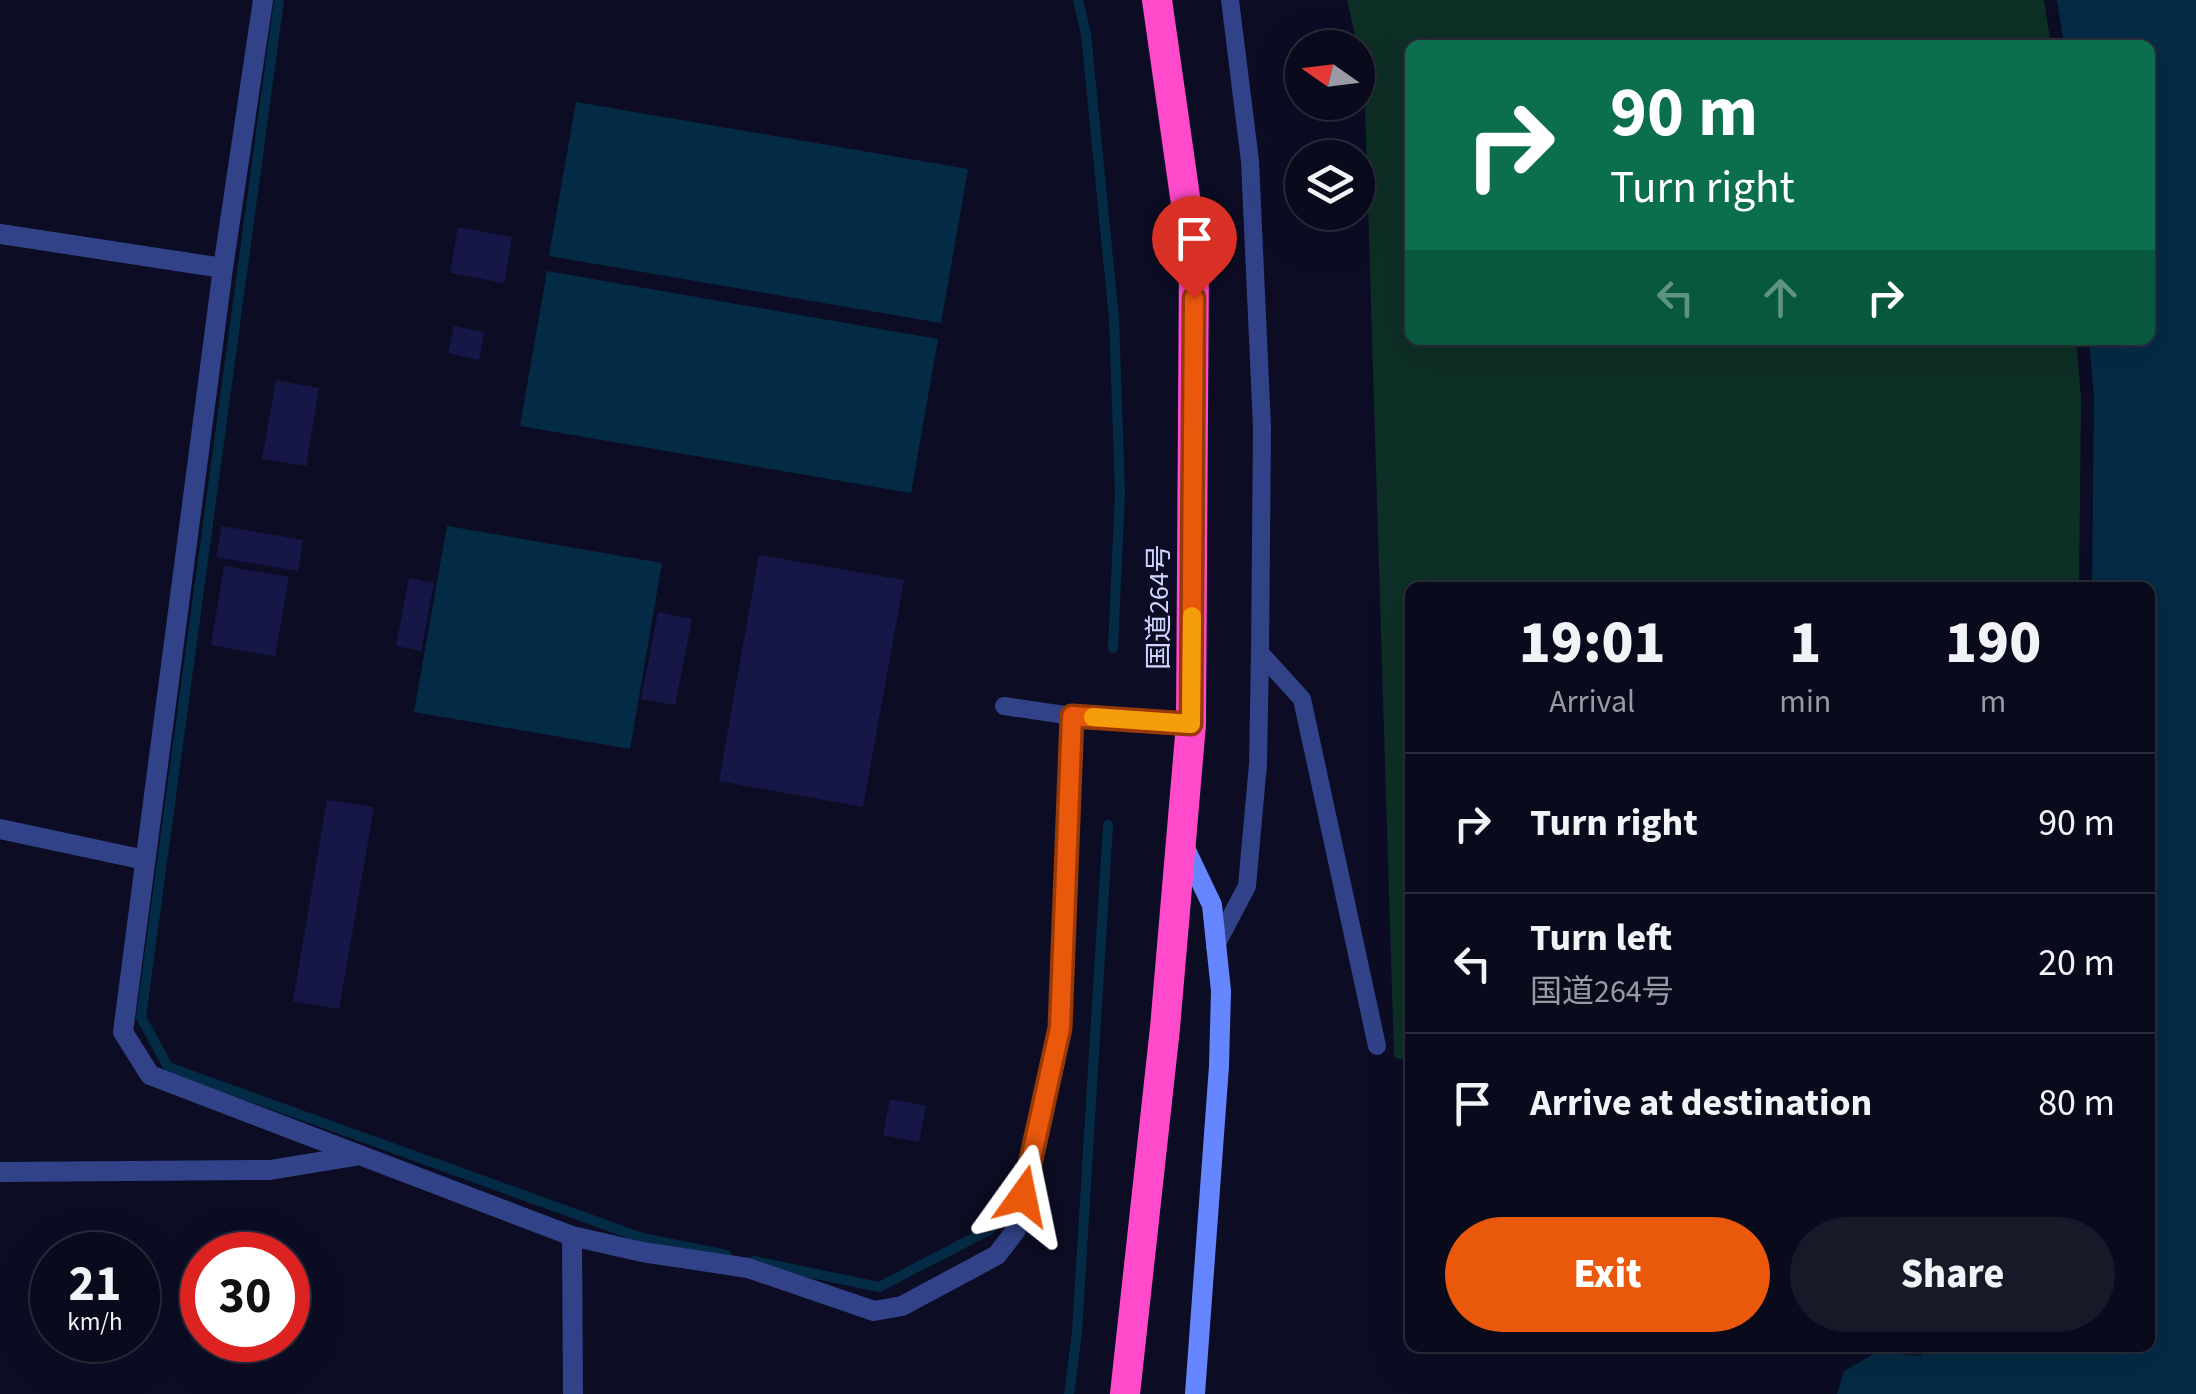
<!DOCTYPE html>
<html lang="en">
<head>
<meta charset="utf-8">
<style>
	body { margin:0; font-family:"Source Sans 3","Noto Sans JP",sans-serif; background:#171828; color:#f1f3f6; height:100vh; display:flex; flex-direction:column; font-size:38px; white-space:nowrap }
	* { box-sizing:border-box; margin:0 }
	p { font-size:32px; color:#999aa3 }
	.icon { flex:none; width:55px; height:55px; fill:none; stroke:currentColor; stroke-width:2; stroke-linecap:round; stroke-linejoin:round }
	.map { position:relative; flex:1; overflow:hidden }
	.sheet { position:absolute; left:1405px; top:582px; width:750px; height:770px; display:flex; flex-direction:column; background:#090a1b; border-radius:15px; box-shadow:0 10px 40px #0002,0 0 0 2px #292b3a }
	.sheet>* { flex:none }
	.hud { position:absolute; left:1405px; top:40px; width:750px; height:305px; border-radius:15px; box-shadow:0 10px 40px #0002,0 0 0 2px #292b3a; background:#0b6e4f; color:#fff; overflow:hidden }
	.needle { width:65px; rotate:284deg }
	.buttons { position:absolute; left:1285px; top:30px; display:grid; gap:20px }
	.buttons a { display:grid; place-items:center; width:90px; height:90px; border-radius:50%; background:#090a1b; box-shadow:0 10px 40px #0002,0 0 0 2px #292b3a; font-size:50px }
	.speed { position:absolute; left:30px; top:1232px; display:flex; gap:20px; font-size:50px; font-weight:700; text-align:center }
	.speed>* { display:grid; place-content:center; width:130px; height:130px; border-radius:50%; background:#090a1b; box-shadow:0 10px 40px #0002,0 0 0 2px #292b3a; line-height:1 }
	.speed small { font-size:25px; font-weight:400 }
	.speed .limit { border:15px solid #d22; background:#fff; color:#111 }
	.pin { position:absolute; display:grid; place-items:center; width:85px; height:85px; color:#fff; margin:-102px -42px; border-radius:50% 50% 50% 0; rotate:-45deg; box-shadow:0 0 10px #0007 }
	.pin .icon { rotate:45deg }
	.me { position:absolute; width:110px; margin:-55px; rotate:12deg; stroke-linejoin:round; filter:drop-shadow(0 0 8px #0008) }
	.turn { display:flex; align-items:center; gap:35px; height:210px; padding:0 40px; font-size:45px }
	.turn .icon { width:130px; height:130px; stroke-width:2.5 }
	.turn b { display:block; font-size:70px; line-height:85px }
	.lanes { display:flex; align-items:center; height:95px; padding:0 40px; background:#0003; justify-content:center; gap:50px; direction:ltr }
	.lanes .off { opacity:.35 }
	.eta { display:flex; justify-content:space-evenly; align-items:center; height:170px; text-align:center }
	.eta b { font-size:60px; font-weight:800; line-height:70px }
	.cta { display:flex; gap:20px; margin-top:auto; padding:20px 40px }
	.cta a { flex:1; height:115px; border-radius:60px; background:#ea580c; color:#fff; font-size:40px; font-weight:800; line-height:115px; text-align:center }
	.cta a+a { background:#171828; color:#f1f3f6 }
	ul { padding:0; list-style:none }
	li { display:flex; align-items:center; gap:30px; height:140px; padding:0 40px; border-top:2px solid #292b3a }
	li div { flex:1 }
	li b { display:block; font-size:38px }
	li em { font-style:normal }
	.map>svg:first-child { display:block }
</style>
</head>
<body>
<div class="map">
<svg width="2196" height="1394" viewBox="0 0 2196 1394">
	<rect width="100%" height="100%" fill="#0c0d24"/>
	<path fill="#0e2f26" d="M1347,0H2044L2051,45H1410V340H2076L2081,398L2079,587L1410,588V1062L1394,1057L1364,75Z"/>
	<g fill="#042b45">
		<path d="M2057,0H2196V1394H1837L1844,1371L1877,1352L1921,1356L1924,1348H2150V588L2092,587L2094,397L2089,340H2150V45H2064Z"/>
		<path d="M576,102L968,169L941,323L549,256Z"/>
		<path d="M547,271L938,339L911,493L520,426Z"/>
		<path d="M447,526L662,563L630,749L414,712Z"/>
	</g>
	<g fill="none" stroke-linecap="round" stroke-linejoin="round">
		<g stroke="#042b45" stroke-width="10">
			<path d="M279,0L141,1017L168,1067L642,1238L727,1255"/>
			<path d="M1078,0L1086,34L1114,319L1120,493L1113,648"/>
			<path d="M754,1261L879,1287L991,1229"/>
			<path d="M1069,1394L1077,1331L1108,825"/>
		</g>
	</g>
	<g fill="#161747">
		<path d="M458,227L512,237L504,283L450,273Z"/>
		<path d="M454,326L484,332L479,360L448,353Z"/>
		<path d="M276,380L319,388L306,466L262,459Z"/>
		<path d="M222,526L303,540L298,571L216,557Z"/>
		<path d="M759,555L904,580L863,807L719,781Z"/>
		<path d="M224,566L289,577L275,656L211,645Z"/>
		<path d="M409,578L434,583L421,651L396,646Z"/>
		<path d="M658,612L692,619L675,705L641,699Z"/>
		<path d="M327,800L374,807L339,1009L293,1001Z"/>
		<path d="M890,1099L926,1106L919,1142L883,1135Z"/>
	</g>
	<g fill="none" stroke-linecap="round" stroke-linejoin="round">
		<g stroke="#314288" stroke-width="18">
			<path d="M1260,653L1302,699L1377,1046"/>
			<path d="M1004,706L1072,716"/>
			<path d="M1215,947L1247,886L1258,764L1260,653L1262,427L1250,161L1230,0"/>
		</g>
		<g stroke="#314288" stroke-width="20">
			<path d="M263,0L223,268L123,1032L150,1075L572,1236L642,1252L748,1268L874,1311L902,1306L997,1255L1016,1230L1059,1028L1072,716L1191,724"/>
			<path d="M0,234L223,268"/>
			<path d="M0,829L145,860"/>
			<path d="M0,1172L270,1170L355,1156"/>
			<path d="M572,1236L573,1394"/>
		</g>
		<path stroke="#6686ff" stroke-width="20" d="M1183,844L1212,905L1221,991L1219,1066L1195,1394"/>
		<path stroke="#ff4acb" stroke-width="30" d="M1125,1394L1165,1028L1191,724L1194,260L1157,0"/>
	</g>
	<g fill="none" stroke-linecap="round" stroke-linejoin="round">
		<g stroke="#983908" stroke-width="25">
			<path id="route" d="M1023,1196L1060,1028L1072,716L1191,724L1194,298"/>
		</g>
		<use href="#route" stroke="#ea580c" stroke-width="18"/>
		<path stroke="#f59e0b" stroke-width="18" d="M1093,717L1191,724L1192,616"/>
	</g>
	<g text-anchor="middle" dominant-baseline="central" stroke-width="10" stroke-linejoin="round" paint-order="stroke">
		<g font-size="28" fill="#cfd5ff" stroke="#0c0d24">
			<text transform="translate(1159 607) rotate(-90)">国道264号</text>
		</g>
	</g>
</svg>
<div class="buttons">
<a><svg class="needle" viewBox="-14 -14 28 28"><path d="M0-13l5 13h-10z" fill="#e53935"/><path d="M0 13l5-13h-10z" fill="#999aa3"/></svg></a>
<a><svg class="icon" aria-label="layers" viewBox="0 0 24 24"><path d="M12 4l9 5-9 5-9-5zM3 14l9 5 9-5"/></svg></a>
</div>
<div class="speed"><div>21<small>km/h</small></div><div class="limit">30</div></div>
<div class="pin" style="left:1194px;top:298px;background:#d93025"><svg class="icon" aria-label="arrive" viewBox="0 0 24 24"><path d="M6 21V4h12l-3 4 3 4H6"/></svg></div>
<svg class="me" style="left:1023px;top:1196px" viewBox="-20 -20 40 40"><path d="M0-17L14 15 0 8-14 15z" fill="#ea580c" stroke="#fff" stroke-width="4"/></svg>
<div class="hud">
<div class="turn"><svg class="icon" aria-label="right" viewBox="0 0 24 24"><path d="M7 20v-9h11M14 6l5 5-5 5"/></svg><div><b>90 m</b>Turn right</div></div>
<div class="lanes"><svg class="icon off" aria-label="left" viewBox="0 0 24 24"><path d="M17 20v-9H6M10 6l-5 5 5 5"/></svg><svg class="icon off" aria-label="ahead" viewBox="0 0 24 24"><path d="M12 20V5M6 11l6-6 6 6"/></svg><svg class="icon" aria-label="right" viewBox="0 0 24 24"><path d="M7 20v-9h11M14 6l5 5-5 5"/></svg></div>
</div>
<section class="sheet">
<div class="eta">
<div><b>19:01</b><p>Arrival</p></div>
<div><b>1</b><p>min</p></div>
<div><b>190</b><p>m</p></div>
</div>
<ul>
<li><svg class="icon" aria-label="right" viewBox="0 0 24 24"><path d="M7 20v-9h11M14 6l5 5-5 5"/></svg><div><b>Turn right</b></div><em>90 m</em></li>
<li><svg class="icon" aria-label="left" viewBox="0 0 24 24"><path d="M17 20v-9H6M10 6l-5 5 5 5"/></svg><div><b>Turn left</b><p>国道264号</p></div><em>20 m</em></li>
<li><svg class="icon" aria-label="arrive" viewBox="0 0 24 24"><path d="M6 21V4h12l-3 4 3 4H6"/></svg><div><b>Arrive at destination</b></div><em>80 m</em></li>
</ul>
<div class="cta"><a>Exit</a><a>Share</a></div>
</section>
</div>
</body>
</html>
